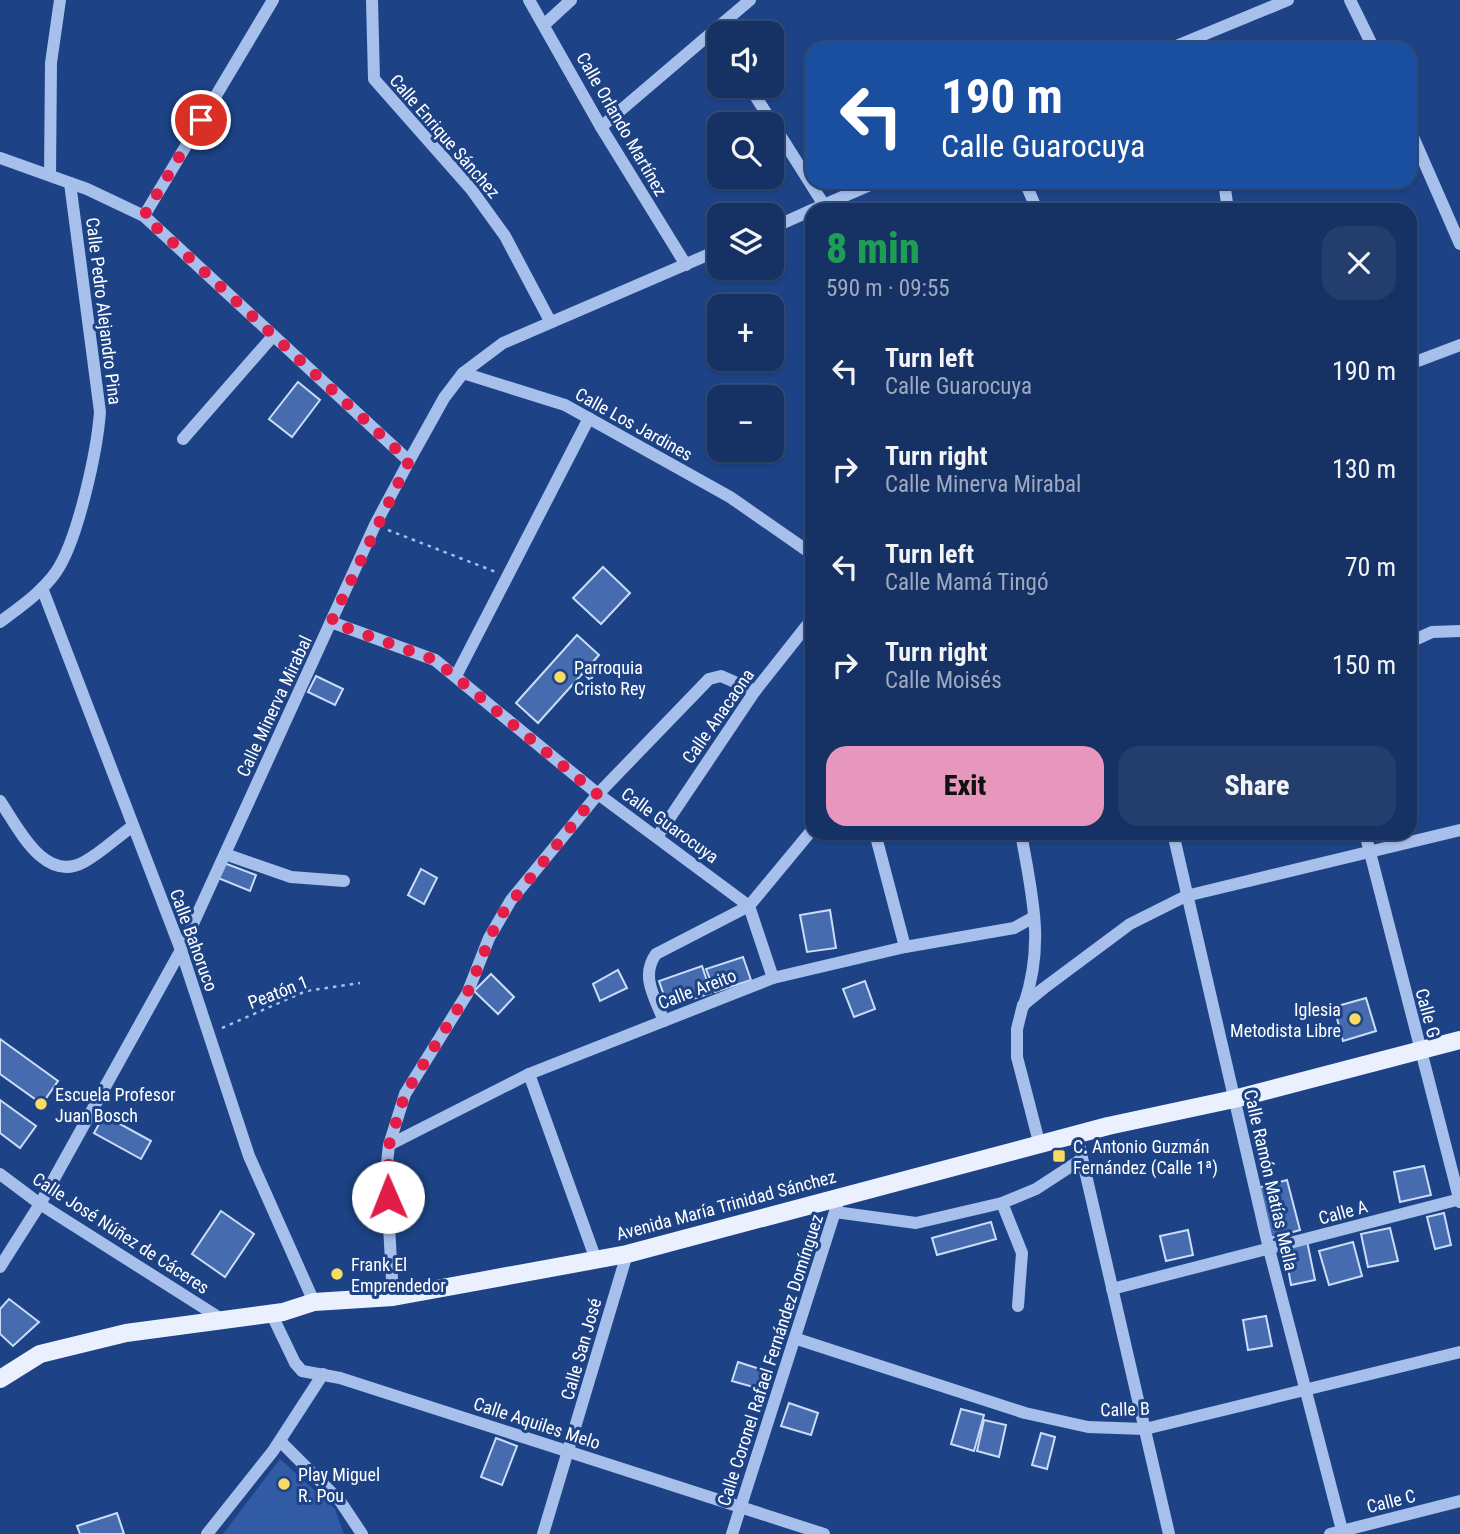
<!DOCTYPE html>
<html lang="en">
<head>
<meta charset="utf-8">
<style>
	body { margin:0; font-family:"Roboto Condensed",sans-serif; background:#233e6d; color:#f1f3f6; height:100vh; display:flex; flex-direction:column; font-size:26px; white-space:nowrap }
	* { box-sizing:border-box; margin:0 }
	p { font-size:23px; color:#9eaabf }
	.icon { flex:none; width:38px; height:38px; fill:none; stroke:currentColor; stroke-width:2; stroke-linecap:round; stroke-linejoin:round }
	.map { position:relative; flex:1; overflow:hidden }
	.drawer { position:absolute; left:805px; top:203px; width:612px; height:637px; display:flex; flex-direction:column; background:#163264; border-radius:21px; box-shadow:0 2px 5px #0004,0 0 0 2px #354d78 }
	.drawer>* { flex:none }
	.banner { position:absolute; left:805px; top:42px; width:612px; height:147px; border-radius:21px; box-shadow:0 2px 5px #0004,0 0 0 2px #354d78; background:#1a4fa0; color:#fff; overflow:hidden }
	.tools { position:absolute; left:707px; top:21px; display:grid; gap:14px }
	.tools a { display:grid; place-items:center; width:77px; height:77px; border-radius:14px; background:#163264; box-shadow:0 2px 5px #0004,0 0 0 2px #354d78; font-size:35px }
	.pin { position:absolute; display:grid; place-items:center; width:60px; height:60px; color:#fff; margin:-30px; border:4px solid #fff; border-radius:50%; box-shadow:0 2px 7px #0007 }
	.me { position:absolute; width:77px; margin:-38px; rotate:359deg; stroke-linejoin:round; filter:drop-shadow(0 0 5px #0008) }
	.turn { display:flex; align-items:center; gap:24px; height:147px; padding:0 21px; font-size:32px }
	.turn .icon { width:91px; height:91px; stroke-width:2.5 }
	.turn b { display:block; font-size:49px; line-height:60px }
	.round { display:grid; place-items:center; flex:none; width:74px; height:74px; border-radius:21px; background:#233e6d }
	.overview { display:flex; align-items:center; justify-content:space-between; height:119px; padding:0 21px }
	h1 { font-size:42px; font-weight:800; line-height:52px; color:#1e9e55 }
	.button { display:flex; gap:14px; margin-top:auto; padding:14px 21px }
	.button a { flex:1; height:80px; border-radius:21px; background:#e797bd; color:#111; font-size:28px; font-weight:800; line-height:80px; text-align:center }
	.button a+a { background:#233e6d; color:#f1f3f6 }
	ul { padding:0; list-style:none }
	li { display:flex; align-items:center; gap:21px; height:98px; padding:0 21px }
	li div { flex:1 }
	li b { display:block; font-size:26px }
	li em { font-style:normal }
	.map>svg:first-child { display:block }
</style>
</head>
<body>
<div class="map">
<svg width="1460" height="1534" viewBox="0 0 1460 1534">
	<rect width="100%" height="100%" fill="#1d4386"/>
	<path fill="#315ba4" d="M280,1459L335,1509L344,1534H223Z"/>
	<g fill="#466caf" stroke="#cbdcf8" stroke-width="2">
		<path d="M298,382L320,400L292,437L269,419Z"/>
		<path d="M603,567L630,593L601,624L573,598Z"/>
		<path d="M577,635L599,655L592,663L599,669L590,680L583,673L538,723L516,703Z"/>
		<path d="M316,676L343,689L335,705L308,692Z"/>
		<path d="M224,863L256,875L250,891L218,878Z"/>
		<path d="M421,869L437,878L424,904L408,895Z"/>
		<path d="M830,910L836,948L807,952L800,915Z"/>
		<path d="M743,957L751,980L715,992L706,969Z"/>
		<path d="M702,966L711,993L668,1007L659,981Z"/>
		<path d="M618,970L627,988L600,1001L593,984Z"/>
		<path d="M491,974L514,997L498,1014L474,991Z"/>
		<path d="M865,981L875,1009L854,1017L843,989Z"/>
		<path d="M1366,998L1376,1031L1343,1041L1334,1007Z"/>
		<path d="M0,1039L58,1081L42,1104L0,1074Z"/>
		<path d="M0,1100L36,1126L20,1148L0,1133Z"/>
		<path d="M104,1115L151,1141L141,1159L94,1133Z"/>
		<path d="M1424,1166L1431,1195L1400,1202L1394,1172Z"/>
		<path d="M1287,1180L1300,1230L1271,1238L1257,1188Z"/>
		<path d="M221,1211L254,1234L225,1277L192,1254Z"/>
		<path d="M1444,1213L1451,1245L1435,1249L1427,1217Z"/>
		<path d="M991,1222L996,1239L937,1255L932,1238Z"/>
		<path d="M1390,1228L1398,1261L1368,1267L1361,1234Z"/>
		<path d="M1188,1230L1193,1255L1166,1261L1160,1236Z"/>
		<path d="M1307,1241L1315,1280L1291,1285L1284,1246Z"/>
		<path d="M1353,1242L1362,1276L1329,1285L1319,1251Z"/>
		<path d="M9,1299L39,1322L13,1346L0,1334V1309Z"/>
		<path d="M1266,1316L1272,1346L1248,1350L1243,1320Z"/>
		<path d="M738,1362L763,1370L757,1388L732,1381Z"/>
		<path d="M789,1403L818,1413L811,1435L781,1426Z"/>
		<path d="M961,1409L984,1415L974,1451L951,1444Z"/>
		<path d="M984,1420L1006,1425L999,1457L977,1451Z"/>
		<path d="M1041,1433L1055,1437L1047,1469L1032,1465Z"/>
		<path d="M496,1438L517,1446L502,1485L481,1477Z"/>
		<path d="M117,1513L124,1534H80L77,1526Z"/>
	</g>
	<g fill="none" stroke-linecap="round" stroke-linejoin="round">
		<g stroke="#a6bfeb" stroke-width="2.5" stroke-dasharray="3.5 5" stroke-linecap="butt">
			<path d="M388,530L496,572"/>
			<path d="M222,1028L306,991L360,983"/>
		</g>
		<g stroke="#a6bfeb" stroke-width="12">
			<path d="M372,0L374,79L471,189L505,236L550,321"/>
			<path d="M529,0L601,127L686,265"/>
			<path d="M1350,0L1374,49"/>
			<path d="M545,24L571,0"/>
			<path d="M1169,49L1288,0"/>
			<path d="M749,86L824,205"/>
			<path d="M601,127L750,0"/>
			<path d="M1410,130L1460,244"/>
			<path d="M0,158L87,189L144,216L409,461"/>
			<path d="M50,175L51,63L60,0"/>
			<path d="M1025,182L1037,210"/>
			<path d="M1224,182L1228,210"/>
			<path d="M812,210L877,182"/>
			<path d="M144,216L273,0"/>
			<path d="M772,228L812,210"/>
			<path d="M1410,364L1460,345"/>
			<path d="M463,373L565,405L730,497L812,554"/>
			<path d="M183,439L273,336"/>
			<path d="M42,588L181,950L249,1156L314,1302"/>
			<path d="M0,622C20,607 42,592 56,572C78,540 97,451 100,412L70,183"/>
			<path d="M331,622L435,660L598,794L749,906L773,978"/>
			<path d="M1410,642L1432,632L1460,631"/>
			<path d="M456,676L589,418"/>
			<path d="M0,801C18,827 44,884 84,862C101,853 117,837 133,826"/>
			<path d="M875,833L905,947"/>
			<path d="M1021,833C1032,896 1045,943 1024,1005"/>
			<path d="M1173,833L1269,1249L1343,1534"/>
			<path d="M1365,833L1460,1202"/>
			<path d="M657,837L755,691L812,619"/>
			<path d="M225,854L291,877L344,881"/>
			<path d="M664,1021C655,998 640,976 656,954L749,906L812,830"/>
			<path d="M529,1074L596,1260"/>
			<path d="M1077,1136L1169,1534"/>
			<path d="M389,1145L529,1074L773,978L905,947L1014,928L1034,917"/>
			<path d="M1040,1146L1017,1057V1029L1023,1005L1044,988L1130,924L1186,896L1460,830"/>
			<path d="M0,1174L40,1204L223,1320"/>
			<path d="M1002,1203L1022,1253L1018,1306"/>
			<path d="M835,1212L916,1223L1002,1203L1036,1189L1082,1159"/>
			<path d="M0,1267L40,1204L181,950L375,525L409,461L444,398L463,373L503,343L719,250"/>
			<path d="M1112,1289L1460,1199"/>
			<path d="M393,1297L386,1172L389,1145L405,1094L467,994L489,938L511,900L598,794L709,679L721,676L755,691"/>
			<path d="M271,1313L295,1363L302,1371L340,1378L824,1534"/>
			<path d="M797,1339L1025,1413L1088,1427L1145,1429L1460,1352"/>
			<path d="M280,1441L340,1501L362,1534"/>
			<path d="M207,1534L273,1451L323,1374"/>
			<path d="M543,1534L627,1254"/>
			<path d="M732,1534L840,1196"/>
			<path d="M1330,1534L1460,1501"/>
		</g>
		<path stroke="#eaf0fe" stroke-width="18" d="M0,1379L40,1354L126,1333L283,1312L314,1302L393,1297L627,1254L1108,1126L1234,1099L1460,1040"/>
	</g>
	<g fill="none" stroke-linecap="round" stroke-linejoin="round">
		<path stroke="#e11d48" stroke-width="12" stroke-dasharray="0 21.6" d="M201,120L144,216L409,461L331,622L435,660L597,794L498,919L467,994L405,1094L389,1145L388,1197"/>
	</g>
	<g fill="#fadb64" stroke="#1d4386" stroke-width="2.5">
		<circle cx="560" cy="677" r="7"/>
		<circle cx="1355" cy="1019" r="7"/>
		<circle cx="41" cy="1104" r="7"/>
		<rect x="1052" y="1149" width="14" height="14" rx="3.5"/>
		<circle cx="337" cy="1274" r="7"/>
		<circle cx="284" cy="1484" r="7"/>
	</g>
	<g text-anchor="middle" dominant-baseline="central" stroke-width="6" stroke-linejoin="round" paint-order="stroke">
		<g font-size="18" fill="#fff" stroke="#1d4386">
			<text transform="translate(622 124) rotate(60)">Calle Orlando Martínez</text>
			<text transform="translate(445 136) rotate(49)">Calle Enrique Sánchez</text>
			<text transform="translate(104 311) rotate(83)">Calle Pedro Alejandro Pina</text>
			<text transform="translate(634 424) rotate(29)">Calle Los Jardines</text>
			<text transform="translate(274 706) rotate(-65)">Calle Minerva Mirabal</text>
			<text transform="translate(718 716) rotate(-55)">Calle Anacaona</text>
			<text transform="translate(670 825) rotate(36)">Calle Guarocuya</text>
			<text transform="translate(194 940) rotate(70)">Calle Bahoruco</text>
			<text transform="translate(697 989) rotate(-21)">Calle Areito</text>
			<text transform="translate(278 992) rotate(-21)">Peatón 1</text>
			<text transform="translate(1428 1013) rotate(75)">Calle G</text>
			<text transform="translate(1271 1180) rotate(77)">Calle Ramón Matías Mella</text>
			<text transform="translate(726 1205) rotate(-15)">Avenida María Trinidad Sánchez</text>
			<text transform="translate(1343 1212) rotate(-15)">Calle A</text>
			<text transform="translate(121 1233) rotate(33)">Calle José Núñez de Cáceres</text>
			<text transform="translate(581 1349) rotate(-74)">Calle San José</text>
			<text transform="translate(770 1360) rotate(-72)">Calle Coronel Rafael Fernández Domínguez</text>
			<text transform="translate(1125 1409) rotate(-2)">Calle B</text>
			<text transform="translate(537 1423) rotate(18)">Calle Aquiles Melo</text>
			<text transform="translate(1391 1501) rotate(-14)">Calle C</text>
		</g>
		<g font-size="18" fill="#fff" stroke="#1d4386" text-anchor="start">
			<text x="574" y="667">Parroquia<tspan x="574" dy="21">Cristo Rey</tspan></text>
			<text x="1341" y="1009" text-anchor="end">Iglesia<tspan x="1341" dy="21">Metodista Libre</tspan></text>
			<text x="55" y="1094">Escuela Profesor<tspan x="55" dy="21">Juan Bosch</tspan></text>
			<text x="1073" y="1146">C. Antonio Guzmán<tspan x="1073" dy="21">Fernández (Calle 1ª)</tspan></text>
			<text x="351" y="1264">Frank El<tspan x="351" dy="21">Emprendedor</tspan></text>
			<text x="298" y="1474">Play Miguel<tspan x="298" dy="21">R. Pou</tspan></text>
		</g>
	</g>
</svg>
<div class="tools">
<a><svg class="icon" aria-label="sound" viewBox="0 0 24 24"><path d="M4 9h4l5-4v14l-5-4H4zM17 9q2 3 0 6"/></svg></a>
<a><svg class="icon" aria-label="search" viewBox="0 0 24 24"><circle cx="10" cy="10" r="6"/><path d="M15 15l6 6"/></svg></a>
<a><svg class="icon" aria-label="layers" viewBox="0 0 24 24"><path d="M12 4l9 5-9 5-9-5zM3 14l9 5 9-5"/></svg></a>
<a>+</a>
<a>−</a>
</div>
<div class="pin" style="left:201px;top:120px;background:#d93025"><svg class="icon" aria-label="arrive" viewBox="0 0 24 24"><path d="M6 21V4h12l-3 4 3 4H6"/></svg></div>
<svg class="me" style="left:388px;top:1197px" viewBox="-20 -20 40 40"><circle r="19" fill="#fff"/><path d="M0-13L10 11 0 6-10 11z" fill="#e11d48"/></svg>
<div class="banner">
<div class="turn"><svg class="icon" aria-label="left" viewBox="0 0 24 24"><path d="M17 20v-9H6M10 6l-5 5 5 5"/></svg><div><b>190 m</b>Calle Guarocuya</div></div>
</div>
<section class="drawer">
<div class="overview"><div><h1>8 min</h1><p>590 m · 09:55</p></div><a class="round"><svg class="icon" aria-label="close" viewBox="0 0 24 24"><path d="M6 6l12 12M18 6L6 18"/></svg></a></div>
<ul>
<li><svg class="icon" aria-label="left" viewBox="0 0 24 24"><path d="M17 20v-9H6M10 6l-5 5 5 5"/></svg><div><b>Turn left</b><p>Calle Guarocuya</p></div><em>190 m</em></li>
<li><svg class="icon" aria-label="right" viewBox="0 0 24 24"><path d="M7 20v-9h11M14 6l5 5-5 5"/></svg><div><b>Turn right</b><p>Calle Minerva Mirabal</p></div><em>130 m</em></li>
<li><svg class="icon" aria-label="left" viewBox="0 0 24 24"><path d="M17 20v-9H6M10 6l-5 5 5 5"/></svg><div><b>Turn left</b><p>Calle Mamá Tingó</p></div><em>70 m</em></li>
<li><svg class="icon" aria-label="right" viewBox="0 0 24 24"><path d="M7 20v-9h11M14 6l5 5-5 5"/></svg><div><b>Turn right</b><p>Calle Moisés</p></div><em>150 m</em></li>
</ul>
<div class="button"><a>Exit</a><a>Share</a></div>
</section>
</div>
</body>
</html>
